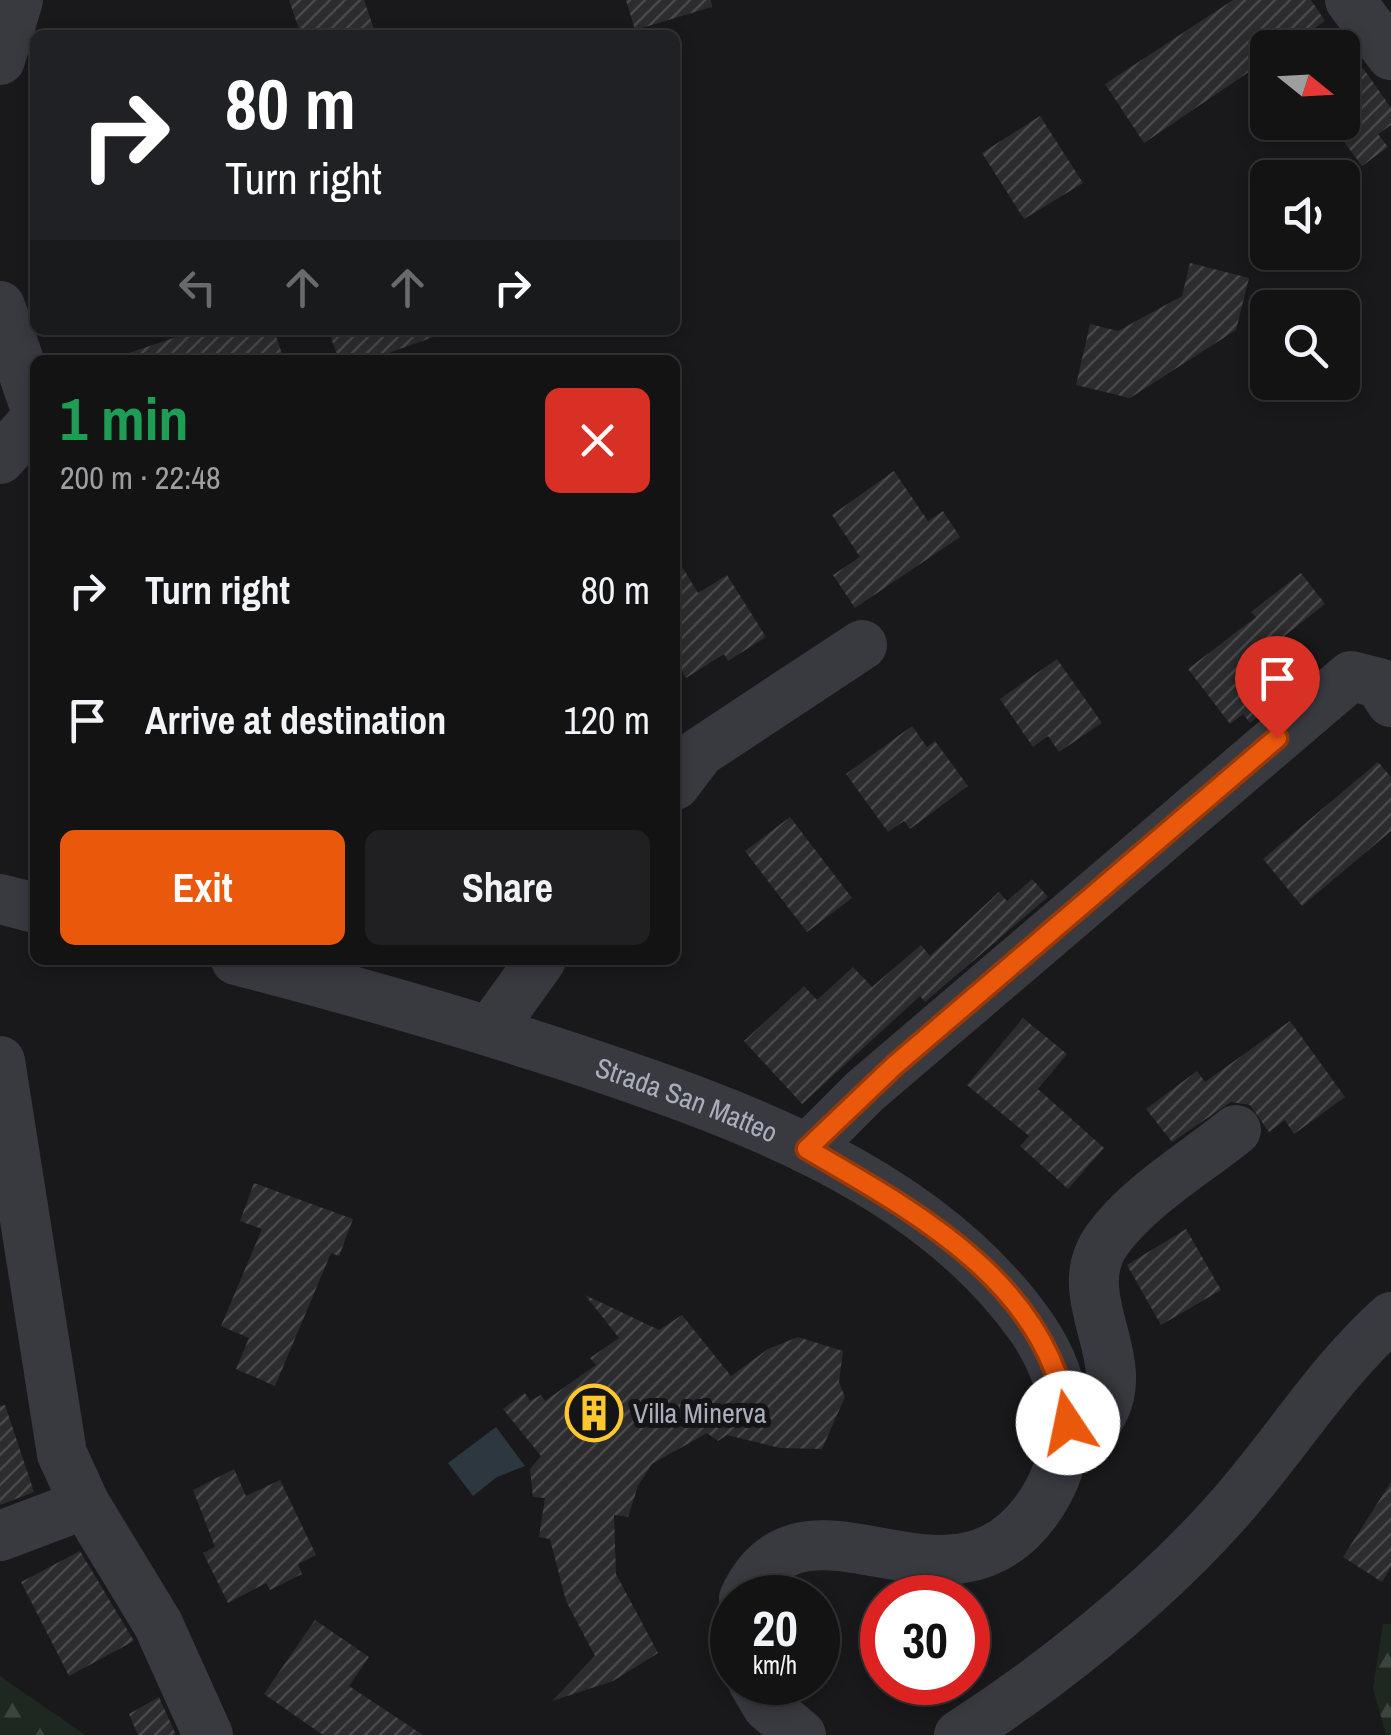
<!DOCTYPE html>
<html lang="en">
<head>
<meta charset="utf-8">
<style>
	body { margin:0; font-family:"Archivo Narrow",sans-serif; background:#202022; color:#f1f3f6; height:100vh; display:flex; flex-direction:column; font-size:38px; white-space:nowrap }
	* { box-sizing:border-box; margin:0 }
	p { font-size:32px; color:#9d9ea0 }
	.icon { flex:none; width:55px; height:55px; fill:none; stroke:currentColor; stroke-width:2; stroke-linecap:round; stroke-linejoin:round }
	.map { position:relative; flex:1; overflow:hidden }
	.drawer { position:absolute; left:30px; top:355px; width:650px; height:610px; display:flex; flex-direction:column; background:#131314; border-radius:15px; box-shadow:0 5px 15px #0003,0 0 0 2px #323234 }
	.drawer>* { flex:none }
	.guide { position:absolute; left:30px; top:30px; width:650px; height:305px; border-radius:15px; box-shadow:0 5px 15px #0003,0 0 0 2px #323234; background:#202124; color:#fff; overflow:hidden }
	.needle { width:65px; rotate:108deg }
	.buttons { position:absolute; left:1250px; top:30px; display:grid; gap:20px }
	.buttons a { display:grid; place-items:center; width:110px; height:110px; border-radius:15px; background:#131314; box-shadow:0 5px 15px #0003,0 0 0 2px #323234; font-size:50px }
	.speed { position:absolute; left:710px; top:1575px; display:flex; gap:20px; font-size:50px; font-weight:700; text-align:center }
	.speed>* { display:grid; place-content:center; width:130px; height:130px; border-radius:50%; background:#131314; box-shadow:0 5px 15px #0003,0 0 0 2px #323234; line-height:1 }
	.speed small { font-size:25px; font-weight:400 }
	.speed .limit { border:15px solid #d22; background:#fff; color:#111 }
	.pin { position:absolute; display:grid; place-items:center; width:85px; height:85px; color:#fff; margin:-102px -42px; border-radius:50% 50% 50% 0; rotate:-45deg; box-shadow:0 0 10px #0007 }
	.pin .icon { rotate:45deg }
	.me { position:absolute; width:110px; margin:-55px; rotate:349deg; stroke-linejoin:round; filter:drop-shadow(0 0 8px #0008) }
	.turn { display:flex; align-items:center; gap:35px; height:210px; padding:0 30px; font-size:45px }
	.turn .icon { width:130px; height:130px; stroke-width:2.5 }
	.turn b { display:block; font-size:70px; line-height:85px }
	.lanes { display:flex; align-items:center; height:95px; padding:0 30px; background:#0003; justify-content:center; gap:50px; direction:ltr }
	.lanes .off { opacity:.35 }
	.round { display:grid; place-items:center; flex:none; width:105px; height:105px; border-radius:15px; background:#202022 }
	.summary { display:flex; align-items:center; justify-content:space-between; height:170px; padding:0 30px }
	h1 { font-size:60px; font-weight:700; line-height:75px; color:#1e9e55 }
	.action { display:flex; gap:20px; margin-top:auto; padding:20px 30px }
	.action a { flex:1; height:115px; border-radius:15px; background:#ea580c; color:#fff; font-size:40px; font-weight:700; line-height:115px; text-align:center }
	.action a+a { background:#202022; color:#f1f3f6 }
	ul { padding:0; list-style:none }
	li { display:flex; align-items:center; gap:30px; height:130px; padding:0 30px }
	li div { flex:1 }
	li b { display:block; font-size:38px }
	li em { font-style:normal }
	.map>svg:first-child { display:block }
</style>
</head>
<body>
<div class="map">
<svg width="1391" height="1735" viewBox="0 0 1391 1735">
	<defs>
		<pattern id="forest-firs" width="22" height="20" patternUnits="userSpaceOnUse" patternTransform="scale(2.5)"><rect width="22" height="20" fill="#1e2720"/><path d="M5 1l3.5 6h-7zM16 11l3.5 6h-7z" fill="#3c443e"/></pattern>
		<pattern id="building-hatch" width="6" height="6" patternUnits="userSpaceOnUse" patternTransform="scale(2.5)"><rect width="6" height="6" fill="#2c2c2f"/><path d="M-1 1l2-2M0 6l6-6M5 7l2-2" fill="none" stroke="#48484b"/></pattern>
	</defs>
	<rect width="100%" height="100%" fill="#19191b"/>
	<g fill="url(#forest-firs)">
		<path d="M1383,1624H1391V1735H1386L1373,1688Z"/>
		<path d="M0,1676L85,1735H0Z"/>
	</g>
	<path fill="#2d3740" d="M496,1427L525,1466L497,1477L473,1496L448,1463Z"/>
	<g fill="url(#building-hatch)">
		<path d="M289,0H364L376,35H301Z"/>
		<path d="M626,0H711L712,7L635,30Z"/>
		<path d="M1233,0H1311L1325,21L1285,48H1268V59L1144,143L1105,84Z"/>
		<path d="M1363,68L1391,108V125L1378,134L1388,147L1362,166L1342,139V83Z"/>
		<path d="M1040,116L1083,183L1024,219L982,153Z"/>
		<path d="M1190,263L1249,278L1236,330L1130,398L1076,385L1090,324L1118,331L1182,296Z"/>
		<path d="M197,330H274L284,360H123V355Z"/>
		<path d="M328,330H441L442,334L369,360H339Z"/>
		<path d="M894,471L928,521L943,511L960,537L855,608L833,575L860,557L832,515Z"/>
		<path d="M675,555L698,593L727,575L766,637L728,661L724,654L686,678L675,660Z"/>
		<path d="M1301,573L1325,604L1278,641L1283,648L1255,669L1278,701L1250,723L1243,714L1230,724L1188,669L1256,617L1251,612Z"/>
		<path d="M1057,659L1102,723L1059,752L1048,736L1033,747L1000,699Z"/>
		<path d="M912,726L927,747L935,741L968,786L910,829L904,821L888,832L846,774Z"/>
		<path d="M1378,762L1391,777V831L1302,906L1263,859Z"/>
		<path d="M790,817L852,898L807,932L745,851Z"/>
		<path d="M1032,879L1048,897L925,1002L920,996L802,1104L744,1041L804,986L817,1000L853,967L872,987L921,945L930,956L999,892L1007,901Z"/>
		<path d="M1023,1018L1067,1054L1038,1089L1104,1148L1068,1189L1020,1146L1029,1136L967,1085Z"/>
		<path d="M1290,1021L1345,1097L1294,1134L1285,1120L1269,1132L1250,1105L1231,1102L1172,1142L1146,1109L1197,1071L1205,1082Z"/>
		<path d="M254,1183L353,1219L339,1256L331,1253L275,1386L236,1369L249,1338L221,1326L262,1229L240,1221Z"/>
		<path d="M1186,1229L1221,1290L1161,1325L1127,1265Z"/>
		<path d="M585,1295L659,1330L682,1315L731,1376L768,1349L798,1337L843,1351L839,1382L845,1397L822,1449L780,1448L727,1435L718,1441L707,1433L652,1464L638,1486L628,1517L614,1515L616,1574L658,1653L613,1681L552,1701L595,1656L566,1601L550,1539L539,1537L545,1498L533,1497L530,1469L541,1456L503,1409L525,1393L530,1401L541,1395L545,1401L596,1365L590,1358L619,1338Z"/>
		<path d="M5,1405L34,1492L0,1505V1406Z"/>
		<path d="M234,1469L246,1496L280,1480L316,1555L298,1564L302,1574L270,1590L266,1583L228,1603L203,1553L215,1547L193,1490Z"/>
		<path d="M1391,1482V1567L1382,1582L1343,1557Z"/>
		<path d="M80,1551L134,1641L69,1676L21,1582Z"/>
		<path d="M315,1620L369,1657L349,1686L423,1735H323L264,1694Z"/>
		<path d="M159,1697L176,1735H138L129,1714Z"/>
	</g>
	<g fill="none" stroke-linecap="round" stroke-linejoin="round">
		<g stroke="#393a40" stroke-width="50">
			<path d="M1350,0L1391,55"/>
			<path d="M0,60L18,0"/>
			<path d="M0,306L35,407V420L0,459"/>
			<path d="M675,785L700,752L862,645"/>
			<path d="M0,899L35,908"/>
			<path id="s1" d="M236,960C348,989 460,1021 570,1057C737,1113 927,1178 1032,1328C1071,1385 1079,1452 1036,1511C945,1635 805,1468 744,1598"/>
			<path d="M490,1031L541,960"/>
			<path d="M0,1061L62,1454L85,1504L158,1624L208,1735"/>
			<path d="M807,1149L865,1091L1351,676L1379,683L1391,702"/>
			<path d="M1067,1423L1100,1417C1137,1359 1066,1297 1107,1240C1139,1196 1194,1164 1236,1130"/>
			<path d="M0,1536L85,1504"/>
			<path d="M753,1682L767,1706L801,1735"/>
			<path d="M959,1735C1047,1679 1148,1598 1218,1521C1279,1456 1324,1377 1391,1317"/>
		</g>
	</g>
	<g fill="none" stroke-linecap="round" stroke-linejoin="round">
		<g stroke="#983908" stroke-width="25">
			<path id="route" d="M1068,1423C1051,1285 916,1212 807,1149L894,1066L1277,738"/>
		</g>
		<use href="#route" stroke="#ea580c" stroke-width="18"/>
	</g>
	<defs>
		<g id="building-ring" transform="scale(2.875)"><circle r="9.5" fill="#141416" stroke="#fec82e" stroke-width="1.5"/><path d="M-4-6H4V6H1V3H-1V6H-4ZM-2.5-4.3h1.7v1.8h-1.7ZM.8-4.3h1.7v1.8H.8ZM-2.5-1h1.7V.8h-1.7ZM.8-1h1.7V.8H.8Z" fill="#fec82e"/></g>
	</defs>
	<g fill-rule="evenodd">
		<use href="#building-ring" x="594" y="1413"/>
	</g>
	<g text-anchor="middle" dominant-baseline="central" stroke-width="10" stroke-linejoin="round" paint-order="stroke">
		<g font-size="28" fill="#aaaebc" stroke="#141416">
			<text stroke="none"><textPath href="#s1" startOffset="472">Strada San Matteo</textPath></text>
		</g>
		<g font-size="28" fill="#aaaebc" stroke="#141416" text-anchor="start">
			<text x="633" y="1413">Villa Minerva</text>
		</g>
	</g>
</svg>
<div class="buttons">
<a><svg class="needle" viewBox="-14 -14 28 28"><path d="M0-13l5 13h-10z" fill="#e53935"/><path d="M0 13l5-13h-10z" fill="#9d9ea0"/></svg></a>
<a><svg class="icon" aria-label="sound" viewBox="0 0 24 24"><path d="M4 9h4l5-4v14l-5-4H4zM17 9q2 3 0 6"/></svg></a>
<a><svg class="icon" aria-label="search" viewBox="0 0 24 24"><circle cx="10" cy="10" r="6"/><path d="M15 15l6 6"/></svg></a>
</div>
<div class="speed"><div>20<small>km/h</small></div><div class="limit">30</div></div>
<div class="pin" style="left:1277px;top:738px;background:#d93025"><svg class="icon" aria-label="arrive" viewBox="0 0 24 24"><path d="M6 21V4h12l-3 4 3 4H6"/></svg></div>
<svg class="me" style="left:1068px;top:1423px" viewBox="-20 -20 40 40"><circle r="19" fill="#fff"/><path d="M0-13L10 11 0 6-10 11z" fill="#ea580c"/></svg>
<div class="guide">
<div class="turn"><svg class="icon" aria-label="right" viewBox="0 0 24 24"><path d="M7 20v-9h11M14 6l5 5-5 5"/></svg><div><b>80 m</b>Turn right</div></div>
<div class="lanes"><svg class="icon off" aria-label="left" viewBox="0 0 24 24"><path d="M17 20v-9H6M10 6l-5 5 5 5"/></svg><svg class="icon off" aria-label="ahead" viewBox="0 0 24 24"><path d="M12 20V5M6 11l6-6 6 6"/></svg><svg class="icon off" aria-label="ahead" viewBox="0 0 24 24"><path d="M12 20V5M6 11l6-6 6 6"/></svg><svg class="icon" aria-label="right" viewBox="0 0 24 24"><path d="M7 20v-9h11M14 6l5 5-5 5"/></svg></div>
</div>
<section class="drawer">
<div class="summary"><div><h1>1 min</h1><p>200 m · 22:48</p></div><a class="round" style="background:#d93025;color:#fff"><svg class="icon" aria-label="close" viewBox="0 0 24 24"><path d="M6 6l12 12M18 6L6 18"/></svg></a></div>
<ul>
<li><svg class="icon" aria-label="right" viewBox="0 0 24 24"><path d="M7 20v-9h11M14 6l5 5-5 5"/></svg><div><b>Turn right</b></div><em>80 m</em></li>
<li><svg class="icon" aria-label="arrive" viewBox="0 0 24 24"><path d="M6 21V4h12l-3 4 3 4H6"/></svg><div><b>Arrive at destination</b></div><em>120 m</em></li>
</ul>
<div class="action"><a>Exit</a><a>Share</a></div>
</section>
</div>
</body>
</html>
